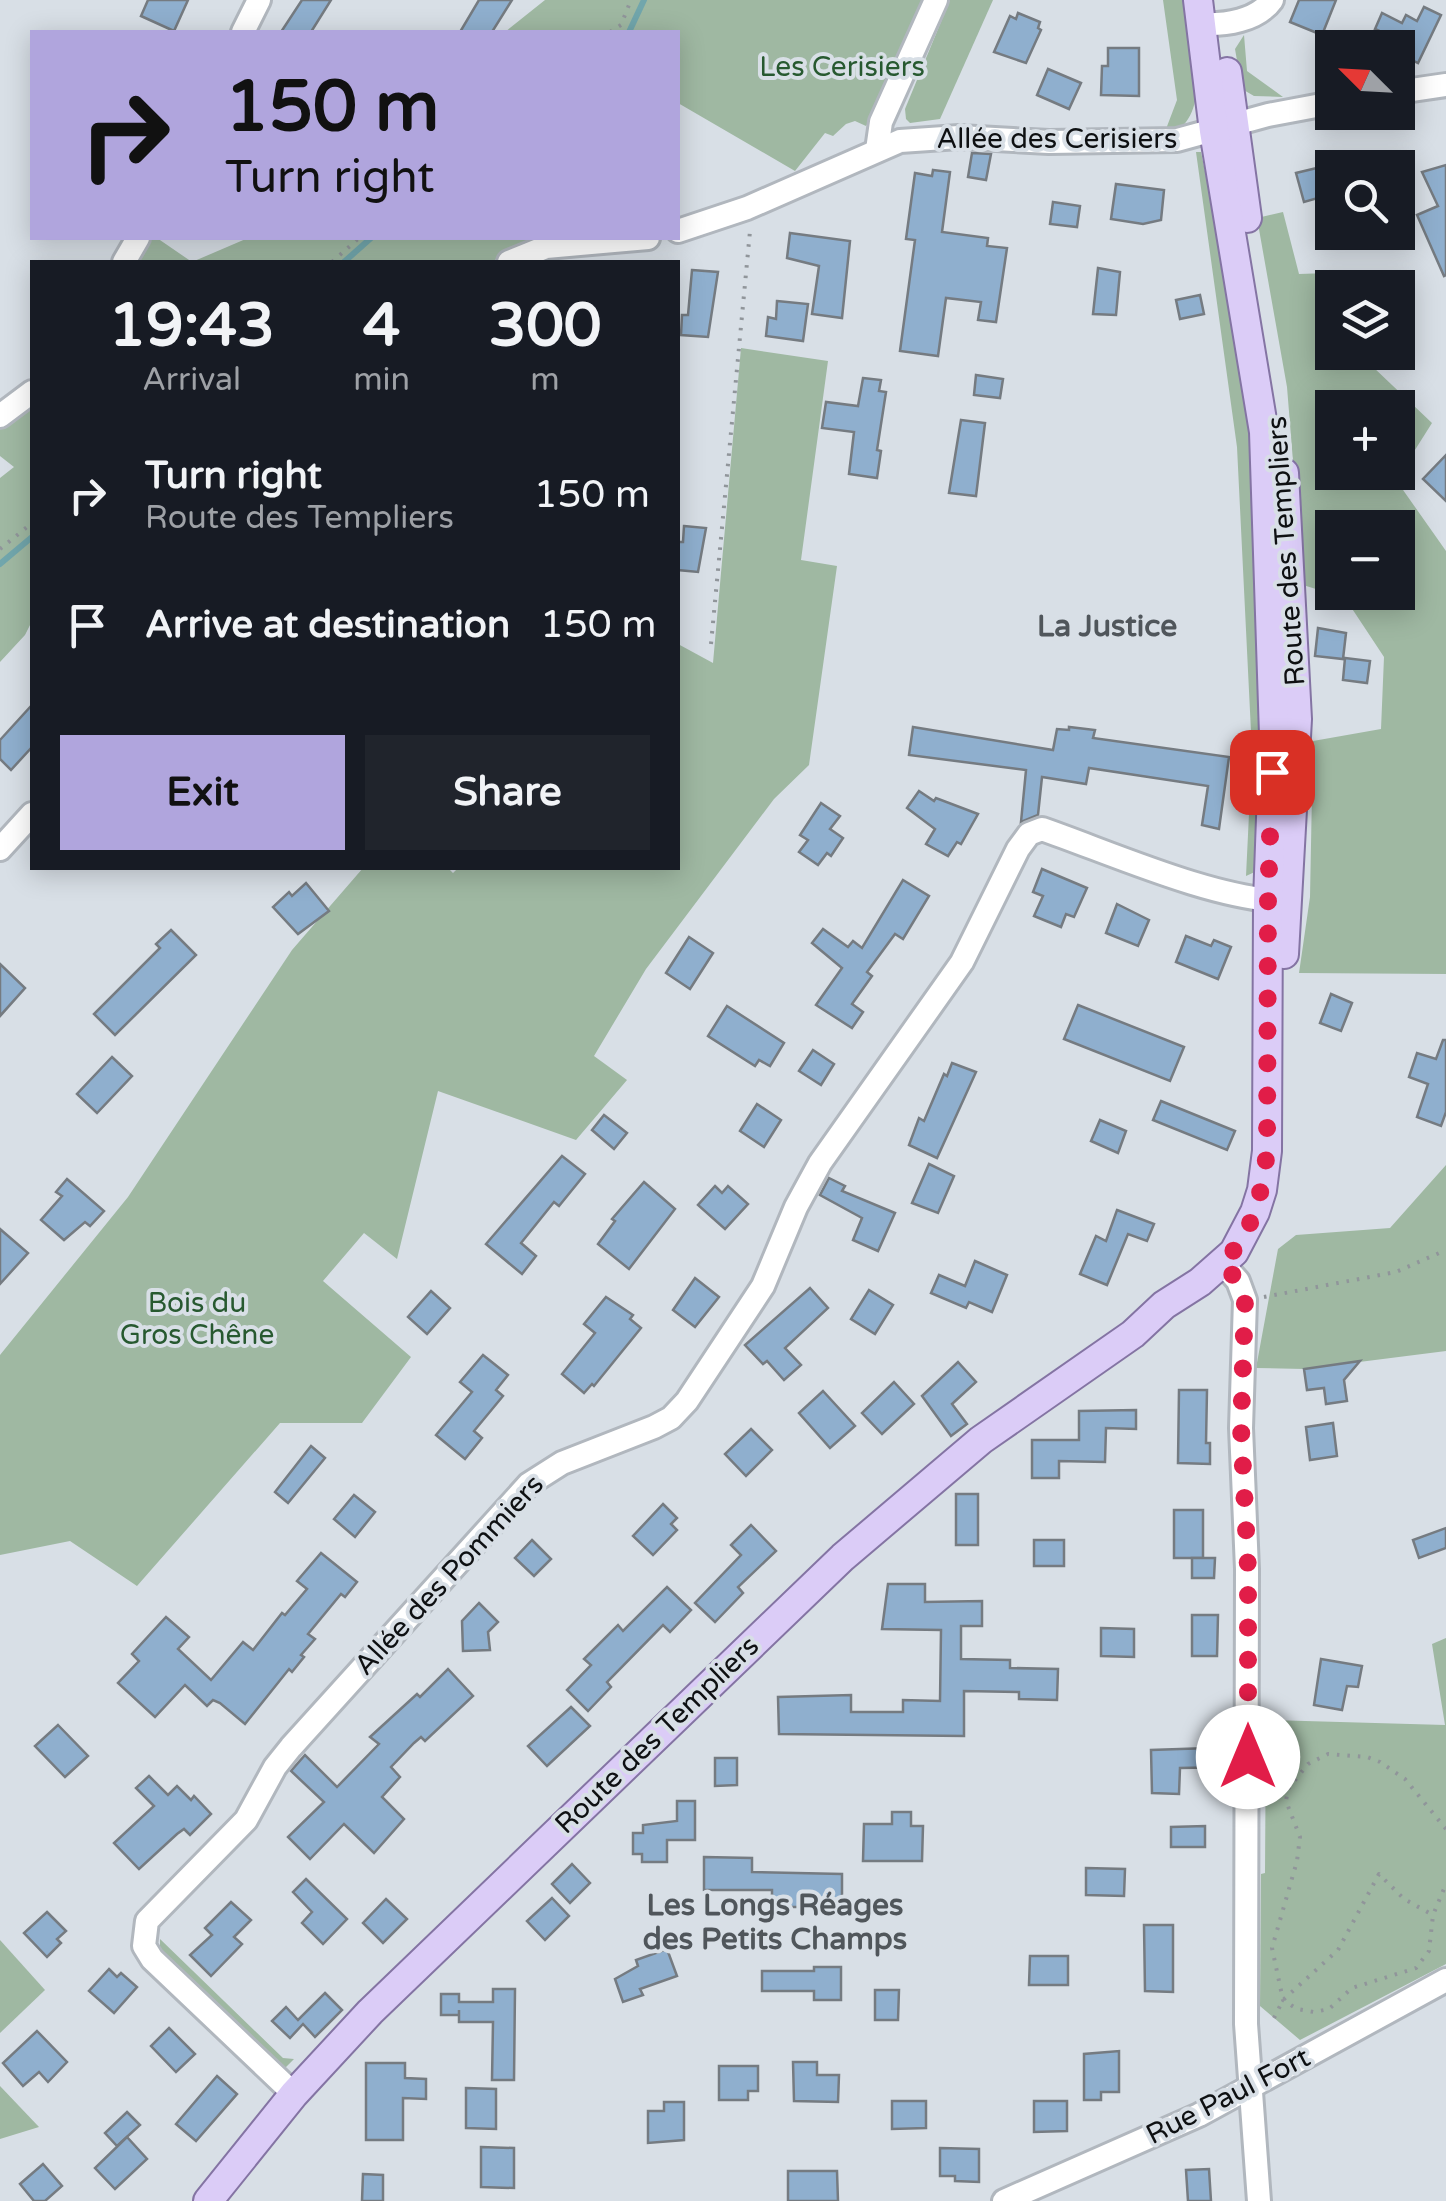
<!DOCTYPE html>
<html lang="en">
<head>
<meta charset="utf-8">
<style>
	body { margin:0; font-family:"Varela Round",sans-serif; background:#20242c; color:#f1f3f6; height:100vh; display:flex; flex-direction:column; font-size:38px; white-space:nowrap }
	* { box-sizing:border-box; margin:0 }
	p { font-size:32px; color:#9ea1a6 }
	.icon { flex:none; width:55px; height:55px; fill:none; stroke:currentColor; stroke-width:2; stroke-linecap:round; stroke-linejoin:round }
	.map { position:relative; flex:1; overflow:hidden }
	.details { position:absolute; left:30px; top:260px; width:650px; height:610px; display:flex; flex-direction:column; background:#171b24; border-radius:0px; box-shadow:0 5px 25px #0003 }
	.details>* { flex:none }
	.top-card { position:absolute; left:30px; top:30px; width:650px; height:210px; border-radius:0px; box-shadow:0 5px 25px #0003; background:#b0a5dd; color:#111; overflow:hidden }
	.needle { width:65px; rotate:294deg }
	.controls { position:absolute; left:1315px; top:30px; display:grid; gap:20px }
	.controls a { display:grid; place-items:center; width:100px; height:100px; border-radius:0px; background:#171b24; box-shadow:0 5px 25px #0003; font-size:50px }
	.pin { position:absolute; display:grid; place-items:center; width:85px; height:85px; color:#fff; margin:-42px; border-radius:20px; box-shadow:0 5px 15px #0006 }
	.me { position:absolute; width:110px; margin:-55px; rotate:0deg; stroke-linejoin:round; filter:drop-shadow(0 0 8px #0008) }
	.turn { display:flex; align-items:center; gap:35px; height:210px; padding:0 30px; font-size:45px }
	.turn .icon { width:130px; height:130px; stroke-width:2.5 }
	.turn b { display:block; font-size:70px; line-height:85px }
	.eta { display:flex; justify-content:space-evenly; align-items:center; height:170px; text-align:center }
	.eta b { font-size:60px; font-weight:700; line-height:70px }
	.button { display:flex; gap:20px; margin-top:auto; padding:20px 30px }
	.button a { flex:1; height:115px; border-radius:0px; background:#b0a5dd; color:#111; font-size:40px; font-weight:700; line-height:115px; text-align:center }
	.button a+a { background:#20242c; color:#f1f3f6 }
	ul { padding:0; list-style:none }
	li { display:flex; align-items:center; gap:30px; height:130px; padding:0 30px }
	li div { flex:1 }
	li b { display:block; font-size:38px }
	li em { font-style:normal }
	.map>svg:first-child { display:block }
</style>
</head>
<body>
<div class="map">
<svg width="1446" height="2201" viewBox="0 0 1446 2201">
	<rect width="100%" height="100%" fill="#d8dfe6"/>
	<g fill="#9fb8a2" fill-rule="evenodd">
		<path d="M545,0H929L882,103L866,126L855,121L846,124L833,136L825,133L795,171L678,103V32H505Z"/>
		<path d="M950,0H993L940,119L910,123L906,119L905,109Z"/>
		<path d="M1163,0H1184C1190,38 1212,98 1181,128L1166,129L1177,100Z"/>
		<path d="M1244,35L1247,71L1283,97L1254,96L1242,89L1235,49Z"/>
		<path d="M1196,152H1201C1220,244 1240,336 1250,430C1265,577 1261,723 1257,871L1246,876L1252,752L1237,447Z"/>
		<path d="M1283,212L1299,274L1359,272L1361,287L1332,288V352L1370,353L1372,366L1432,423L1396,480L1446,551V974L1299,973L1310,897L1313,741L1381,729L1384,657L1345,598L1303,585L1287,387L1257,218ZM1332,408H1398V472H1332ZM1332,528H1398V592H1332Z"/>
		<path d="M149,238H157L192,262L248,238H533L505,250L493,262H135Z"/>
		<path d="M741,348L828,361L801,560L837,566L809,765L774,799L646,969L594,1056L627,1080L576,1140L438,1091L397,1259L364,1233L323,1281L411,1357L362,1423H280L137,1586L70,1541L0,1555V1355L128,1197L292,950L363,868H448L453,873L458,868H678V644L713,663Z"/>
		<path d="M32,403V621L25,635L0,662V478L14,467L0,456V429Z"/>
		<path d="M1446,1165V1351L1304,1369L1256,1368L1278,1249L1296,1235L1390,1228Z"/>
		<path d="M1446,1638V1964L1300,2040L1260,2006L1261,1874L1265,1873L1266,1720L1445,1725L1432,1644Z"/>
		<path d="M160,1939L283,2058L294,2059L285,2068L162,1958L165,1954L160,1948Z"/>
		<path d="M0,1940L45,1990L0,2033Z"/>
		<path d="M0,2086L39,2127L0,2139Z"/>
	</g>
	<g fill="none" stroke-linecap="round" stroke-linejoin="round">
		<g stroke="#71a6ac" stroke-width="6">
			<path d="M629,32L644,0"/>
			<path d="M344,262L371,238"/>
			<path d="M0,564L32,537"/>
		</g>
	</g>
	<g fill="#8fafce" stroke="#757b81" stroke-width="2.5">
		<path d="M148,0H188L174,31L141,16Z"/>
		<path d="M302,0H331L311,32H281Z"/>
		<path d="M479,0H512L492,32H460Z"/>
		<path d="M1299,0H1336L1322,35L1290,22Z"/>
		<path d="M1424,7L1441,15L1418,63L1398,53V48H1390L1395,38L1375,29L1382,13L1402,23L1406,15L1417,21Z"/>
		<path d="M1018,13L1040,22L1038,28L1041,30L1026,63L994,52L1010,16L1016,19Z"/>
		<path d="M1108,48H1139V96L1101,95L1102,66H1108Z"/>
		<path d="M1048,69L1081,83L1069,109L1037,95Z"/>
		<path d="M972,153L991,154L986,180L968,177Z"/>
		<path d="M1446,165V275L1444,276L1417,215L1438,206L1422,172Z"/>
		<path d="M1325,166L1332,194L1304,202L1296,173Z"/>
		<path d="M933,170L950,172L942,232L988,238L987,246L1007,248L996,322L978,320L981,302L946,298L938,356L900,351L915,240L906,239L915,173L932,176Z"/>
		<path d="M1116,184L1164,190L1161,220L1143,224L1111,219Z"/>
		<path d="M1053,202L1080,206L1077,227L1050,224Z"/>
		<path d="M790,233L850,241L842,318L812,314L819,266L787,258Z"/>
		<path d="M1098,268L1120,272L1116,315L1093,314Z"/>
		<path d="M692,270L718,272L708,337L681,335L682,315H688Z"/>
		<path d="M1200,295L1204,314L1180,319L1176,300Z"/>
		<path d="M777,301L808,304L803,341L766,336L768,317L776,319Z"/>
		<path d="M976,375L1003,379L1000,398L974,395Z"/>
		<path d="M863,378L881,380L879,391L886,392L877,450L881,451L877,478L849,474L854,432L822,428L826,402L858,406Z"/>
		<path d="M961,420L985,423L976,496L949,493Z"/>
		<path d="M1446,455V501L1423,479Z"/>
		<path d="M684,526L706,528L698,572L678,570V542H683Z"/>
		<path d="M1318,628L1346,633L1343,659L1315,656Z"/>
		<path d="M1345,658L1370,661L1367,683L1343,680Z"/>
		<path d="M32,705V747L11,770L0,759V740Z"/>
		<path d="M913,727L1053,750L1057,729L1069,730V727L1095,730L1093,738L1229,757L1219,829L1202,825L1208,786L1089,768L1086,784L1042,777L1038,815L1021,822L1026,770L909,755Z"/>
		<path d="M919,791L934,801L936,798L978,814L961,844L957,842L948,856L926,844L935,829L907,808Z"/>
		<path d="M821,803L840,816L830,829L843,838L831,856L827,853L818,865L799,852L808,840L800,835Z"/>
		<path d="M1042,869L1087,888L1074,917L1066,914L1061,927L1034,916L1043,896L1033,892Z"/>
		<path d="M903,880L929,896L903,939L895,934L867,972L872,976L852,1004L863,1012L852,1028L816,1005L842,968L812,943L823,929L848,947L853,941L862,948Z"/>
		<path d="M306,883L329,911L298,934L273,907L289,892L292,896Z"/>
		<path d="M1117,904L1149,920L1138,946L1106,933Z"/>
		<path d="M171,930L196,955L115,1035L94,1014L160,948L156,944Z"/>
		<path d="M1186,936L1211,946L1214,940L1231,947L1218,979L1176,962Z"/>
		<path d="M689,937L713,953L690,989L666,973Z"/>
		<path d="M0,964L25,988L0,1016Z"/>
		<path d="M1331,994L1352,1003L1341,1031L1320,1023Z"/>
		<path d="M1078,1005L1184,1047L1170,1081L1064,1039Z"/>
		<path d="M727,1006L784,1043L770,1066L759,1060L755,1066L708,1036Z"/>
		<path d="M1443,1040H1446V1112L1441,1126L1417,1117L1428,1084L1409,1077L1417,1053L1436,1059Z"/>
		<path d="M813,1050L834,1064L821,1085L799,1071Z"/>
		<path d="M112,1057L132,1076L97,1113L77,1094Z"/>
		<path d="M952,1063L976,1072L937,1158L909,1145L919,1118L924,1121L944,1074L947,1076Z"/>
		<path d="M1161,1101L1235,1131L1227,1150L1153,1120Z"/>
		<path d="M757,1104L781,1120L764,1147L740,1131Z"/>
		<path d="M604,1115L627,1133L614,1149L592,1130Z"/>
		<path d="M1100,1120L1126,1131L1118,1153L1091,1141Z"/>
		<path d="M562,1156L585,1174L559,1206L554,1202L521,1243L536,1256L522,1274L486,1244Z"/>
		<path d="M929,1164L954,1176L938,1213L912,1203Z"/>
		<path d="M829,1178L845,1186L842,1191L895,1213L878,1251L853,1240L862,1218L820,1195Z"/>
		<path d="M67,1179L104,1211L90,1226L85,1222L64,1240L41,1220L62,1196L56,1192Z"/>
		<path d="M644,1182L675,1209L629,1269L598,1244L615,1221L612,1219Z"/>
		<path d="M715,1186L722,1193L728,1186L748,1204L725,1229L698,1205Z"/>
		<path d="M1117,1210L1154,1224L1147,1241L1128,1234L1107,1285L1080,1274L1096,1236L1106,1241Z"/>
		<path d="M0,1229L28,1253L0,1284Z"/>
		<path d="M975,1261L1007,1275L992,1312L969,1302L966,1308L931,1293L939,1275L965,1286Z"/>
		<path d="M695,1278L719,1297L695,1327L673,1310Z"/>
		<path d="M810,1288L828,1308L785,1348L801,1365L784,1380L767,1361L763,1364L745,1345Z"/>
		<path d="M869,1290L893,1305L875,1334L851,1319Z"/>
		<path d="M431,1291L450,1308L427,1334L408,1317Z"/>
		<path d="M606,1297L633,1315L630,1319L641,1328L594,1386L592,1384L584,1393L562,1374L595,1333L584,1324Z"/>
		<path d="M483,1355L508,1375L496,1390L503,1396L474,1431L482,1438L465,1459L436,1435L472,1392L460,1382Z"/>
		<path d="M1360,1361L1344,1380L1347,1401L1326,1404L1324,1388L1307,1390L1304,1369Z"/>
		<path d="M958,1362L976,1382L952,1404L967,1424L951,1436L922,1396Z"/>
		<path d="M894,1382L914,1404L882,1434L862,1413Z"/>
		<path d="M1179,1390H1207L1206,1443H1210V1464L1178,1463Z"/>
		<path d="M823,1391L855,1426L830,1448L799,1413Z"/>
		<path d="M1136,1410V1429L1106,1428L1105,1462L1059,1461V1478H1032V1440H1079V1411Z"/>
		<path d="M1333,1423L1337,1456L1310,1460L1306,1427Z"/>
		<path d="M751,1429L772,1450L746,1476L725,1454Z"/>
		<path d="M311,1446L325,1458L288,1503L275,1492Z"/>
		<rect x="956" y="1494" width="22" height="51"/>
		<path d="M354,1495L375,1512L355,1537L334,1519Z"/>
		<path d="M663,1504L677,1518L671,1524L677,1530L653,1555L633,1536Z"/>
		<rect x="1174" y="1510" width="29" height="48"/>
		<path d="M751,1525L776,1551L738,1587L743,1593L715,1622L695,1603L741,1555L731,1545Z"/>
		<path d="M1446,1528V1548L1419,1558L1413,1540Z"/>
		<path d="M532,1540L551,1559L534,1576L515,1558Z"/>
		<rect x="1034" y="1540" width="30" height="26"/>
		<path d="M321,1553L357,1582L345,1597L341,1594L308,1634L315,1639L301,1655L304,1657L292,1672L289,1669L245,1724L220,1703L213,1700L207,1706L185,1685L155,1717L118,1683L139,1661L132,1654L166,1617L189,1637L178,1649L211,1680L243,1642L253,1650L282,1613L285,1615L307,1589L297,1581Z"/>
		<path d="M1192,1558H1215L1214,1578H1192Z"/>
		<path d="M888,1584H925V1602L982,1601V1626H961V1659L1010,1660V1668L1058,1669L1057,1700L1019,1699V1692L964,1691V1736L779,1734L778,1697L851,1695V1712H903V1700L940,1701L941,1630L882,1629Z"/>
		<path d="M667,1587L691,1610L670,1632L663,1625L607,1682L611,1687L588,1711L567,1690L591,1665L584,1659L618,1625L623,1631Z"/>
		<path d="M479,1603L498,1622L488,1632L490,1650L463,1651L462,1621Z"/>
		<path d="M1192,1615H1218L1217,1656H1192Z"/>
		<path d="M1101,1628L1134,1629V1657L1101,1656Z"/>
		<path d="M1321,1659L1362,1666L1358,1687L1347,1686L1342,1710L1314,1705Z"/>
		<path d="M448,1669L473,1696L425,1741L421,1737L414,1743L391,1767L400,1777L382,1797L404,1819L374,1853L344,1824L310,1859L288,1837L324,1802L291,1771L305,1755L337,1787L379,1744L370,1737L417,1694L420,1697Z"/>
		<path d="M571,1707L590,1726L547,1766L528,1746Z"/>
		<path d="M58,1725L88,1756L65,1777L35,1746Z"/>
		<path d="M1210,1748H1232V1767L1180,1768L1179,1794L1152,1793L1151,1750Z"/>
		<path d="M715,1758H737V1785L715,1786Z"/>
		<path d="M149,1776L168,1795L177,1786L191,1800L194,1796L211,1814L190,1835L184,1829L177,1834L139,1869L114,1843L154,1806L136,1788Z"/>
		<path d="M677,1801H695V1840H667V1862H642V1854H633V1833H643V1825L677,1821Z"/>
		<path d="M892,1812H911V1826H923L922,1861H863L864,1824H892Z"/>
		<path d="M1205,1826V1847H1171V1827Z"/>
		<path d="M704,1857L752,1858V1872L842,1874V1907H772V1890H704Z"/>
		<path d="M572,1864L590,1883L570,1903L552,1884Z"/>
		<path d="M1086,1868L1125,1869L1124,1896L1086,1895Z"/>
		<path d="M306,1879L347,1919L323,1944L302,1923L312,1912L293,1892Z"/>
		<path d="M552,1898L569,1916L545,1940L527,1921Z"/>
		<path d="M386,1899L407,1919L383,1943L363,1923Z"/>
		<path d="M231,1902L251,1920L234,1937L242,1944L211,1976L190,1955L212,1935L205,1928Z"/>
		<path d="M47,1912L66,1931L57,1939L61,1943L47,1957L24,1933Z"/>
		<path d="M1144,1925H1173V1992L1145,1991Z"/>
		<path d="M667,1949L677,1976L640,1989L643,1995L623,2002L615,1979L638,1966L636,1960Z"/>
		<path d="M1030,1956H1068V1985H1029Z"/>
		<path d="M814,1967H841V2000H814V1991H762V1971H814Z"/>
		<path d="M109,1969L117,1977L121,1973L137,1987L114,2013L89,1991Z"/>
		<path d="M493,1989H515L514,2080H492L493,2022H459V2010V2015H441V1994H459V2002H493Z"/>
		<path d="M875,1990H899L898,2020H875Z"/>
		<path d="M325,1993L342,2010L315,2037L303,2024L290,2038L272,2021L286,2007L298,2020Z"/>
		<path d="M169,2028L195,2054L176,2072L151,2046Z"/>
		<path d="M37,2031L67,2062L48,2082L39,2072L23,2086L3,2063Z"/>
		<path d="M1119,2051V2092H1101V2100H1084V2054Z"/>
		<path d="M793,2062H817V2075H839L838,2102L794,2101Z"/>
		<path d="M366,2063H405V2078L426,2079V2099L403,2098V2140H366Z"/>
		<path d="M719,2066H758V2091H748V2100H719Z"/>
		<path d="M217,2076L237,2094L196,2141L176,2124Z"/>
		<path d="M466,2088L496,2089V2129L466,2128Z"/>
		<path d="M892,2101H926V2128L892,2129Z"/>
		<path d="M1034,2101H1067V2131L1034,2132Z"/>
		<path d="M664,2102H684V2140L648,2143V2111H664Z"/>
		<path d="M127,2112L140,2125L117,2146L105,2133Z"/>
		<path d="M127,2137L147,2159L115,2189L95,2168Z"/>
		<path d="M481,2147L514,2148V2188L481,2187Z"/>
		<path d="M940,2148L979,2149V2182L955,2181V2176H940Z"/>
		<path d="M43,2164L62,2186L45,2201H34L20,2184Z"/>
		<path d="M1209,2169L1211,2201H1188L1186,2170Z"/>
		<path d="M788,2171H837L838,2201H788Z"/>
		<path d="M363,2174L383,2175V2201H362Z"/>
	</g>
	<g fill="none" stroke-linecap="round" stroke-linejoin="round">
		<g stroke="#b1b7be" stroke-width="28">
			<g id="minor">
				<path d="M1202,24C1225,25 1257,21 1272,0"/>
				<path d="M243,32L259,0"/>
				<path d="M1398,92L1446,85"/>
				<path d="M877,150L881,122L936,0"/>
				<path d="M678,231L747,208L900,141L959,137L1049,142L1177,140L1268,115L1332,103"/>
				<path d="M124,262L138,238"/>
				<path d="M509,262L546,247L648,238"/>
				<path d="M0,416L32,392"/>
				<path d="M0,849L32,814"/>
				<path d="M1222,1263L1238,1281L1245,1300L1241,1428L1247,1569L1246,2024L1259,2201"/>
				<path d="M294,2094L152,1959L144,1946L147,1921L246,1820L275,1767L291,1747L529,1484L562,1463L654,1427L671,1418L687,1401L763,1286L796,1207L820,1163L962,962L1018,849L1029,834L1042,829C1111,853 1213,899 1284,901"/>
				<path d="M1004,2201L1199,2115L1446,1980"/>
			</g>
		</g>
		<g stroke="#8474a3" stroke-width="32">
			<g id="major">
				<path d="M1227,72L1247,218"/>
				<path d="M1284,473L1297,719L1284,954"/>
				<path d="M208,2201L294,2094L370,2012L843,1557L981,1440L1133,1334L1164,1305L1200,1282L1234,1252L1255,1212L1262,1190L1267,1151L1268,901L1274,735L1264,432L1214,131L1198,0"/>
			</g>
		</g>
		<g stroke="#90959a" stroke-width="4" stroke-dasharray="2.5 8" stroke-linecap="butt">
			<path d="M610,32L621,25L631,0"/>
			<path d="M332,262L359,238"/>
			<path d="M0,549L32,523"/>
			<path d="M711,644L750,231"/>
			<path d="M1264,1297L1396,1272L1446,1250"/>
			<path d="M1446,1829L1405,1779L1380,1762L1367,1757L1328,1754L1308,1764L1288,1789L1286,1801L1300,1837L1297,1861L1272,1948L1283,2000L1297,2009L1314,2012L1329,2009L1352,1988L1416,1968L1429,1951L1433,1915L1446,1884"/>
			<path d="M1274,2018L1283,2000L1338,1950L1379,1874L1404,1899L1433,1915"/>
		</g>
		<use href="#minor" stroke="#fff" stroke-width="22"/>
		<use href="#major" stroke="#dbccf7" stroke-width="28"/>
	</g>
	<g fill="none" stroke-linecap="round" stroke-linejoin="round">
		<path stroke="#e11d48" stroke-width="18" stroke-dasharray="0 32.4" d="M1248,1757V1569L1241,1428L1245,1300L1238,1281L1222,1263C1254,1233 1262,1193 1267,1151L1268,901L1272,772"/>
	</g>
	<g text-anchor="middle" dominant-baseline="central" stroke-width="8" stroke-linejoin="round" paint-order="stroke">
		<g font-size="28" fill="#275930" stroke="#d8dfe6">
			<text x="842" y="67">Les Cerisiers</text>
			<text x="197" y="1303">Bois du<tspan x="197" dy="32">Gros Chêne</tspan></text>
		</g>
		<g font-size="28" fill="#0e1012" stroke="#d8dfe6">
			<text x="1057" y="139">Allée des Cerisiers</text>
			<text transform="translate(1286 551) rotate(-94)">Route des Templiers</text>
			<text transform="translate(449 1575) rotate(-47)">Allée des Pommiers</text>
			<text transform="translate(657 1735) rotate(-44)">Route des Templiers</text>
			<text transform="translate(1228 2096) rotate(-27)">Rue Paul Fort</text>
		</g>
		<g font-size="30" font-weight="bold" fill="#50565b" stroke="#d8dfe6">
			<text x="1107" y="626">La Justice</text>
			<text x="775" y="1905">Les Longs Réages<tspan x="775" dy="34">des Petits Champs</tspan></text>
		</g>
	</g>
</svg>
<div class="controls">
<a><svg class="needle" viewBox="-14 -14 28 28"><path d="M0-13l5 13h-10z" fill="#e53935"/><path d="M0 13l5-13h-10z" fill="#9ea1a6"/></svg></a>
<a><svg class="icon" aria-label="search" viewBox="0 0 24 24"><circle cx="10" cy="10" r="6"/><path d="M15 15l6 6"/></svg></a>
<a><svg class="icon" aria-label="layers" viewBox="0 0 24 24"><path d="M12 4l9 5-9 5-9-5zM3 14l9 5 9-5"/></svg></a>
<a>+</a>
<a>−</a>
</div>
<div class="pin" style="left:1272px;top:772px;background:#d93025"><svg class="icon" aria-label="arrive" viewBox="0 0 24 24"><path d="M6 21V4h12l-3 4 3 4H6"/></svg></div>
<svg class="me" style="left:1248px;top:1757px" viewBox="-20 -20 40 40"><circle r="19" fill="#fff"/><path d="M0-13L10 11 0 6-10 11z" fill="#e11d48"/></svg>
<div class="top-card">
<div class="turn"><svg class="icon" aria-label="right" viewBox="0 0 24 24"><path d="M7 20v-9h11M14 6l5 5-5 5"/></svg><div><b>150 m</b>Turn right</div></div>
</div>
<section class="details">
<div class="eta">
<div><b>19:43</b><p>Arrival</p></div>
<div><b>4</b><p>min</p></div>
<div><b>300</b><p>m</p></div>
</div>
<ul>
<li><svg class="icon" aria-label="right" viewBox="0 0 24 24"><path d="M7 20v-9h11M14 6l5 5-5 5"/></svg><div><b>Turn right</b><p>Route des Templiers</p></div><em>150 m</em></li>
<li><svg class="icon" aria-label="arrive" viewBox="0 0 24 24"><path d="M6 21V4h12l-3 4 3 4H6"/></svg><div><b>Arrive at destination</b></div><em>150 m</em></li>
</ul>
<div class="button"><a>Exit</a><a>Share</a></div>
</section>
</div>
</body>
</html>
